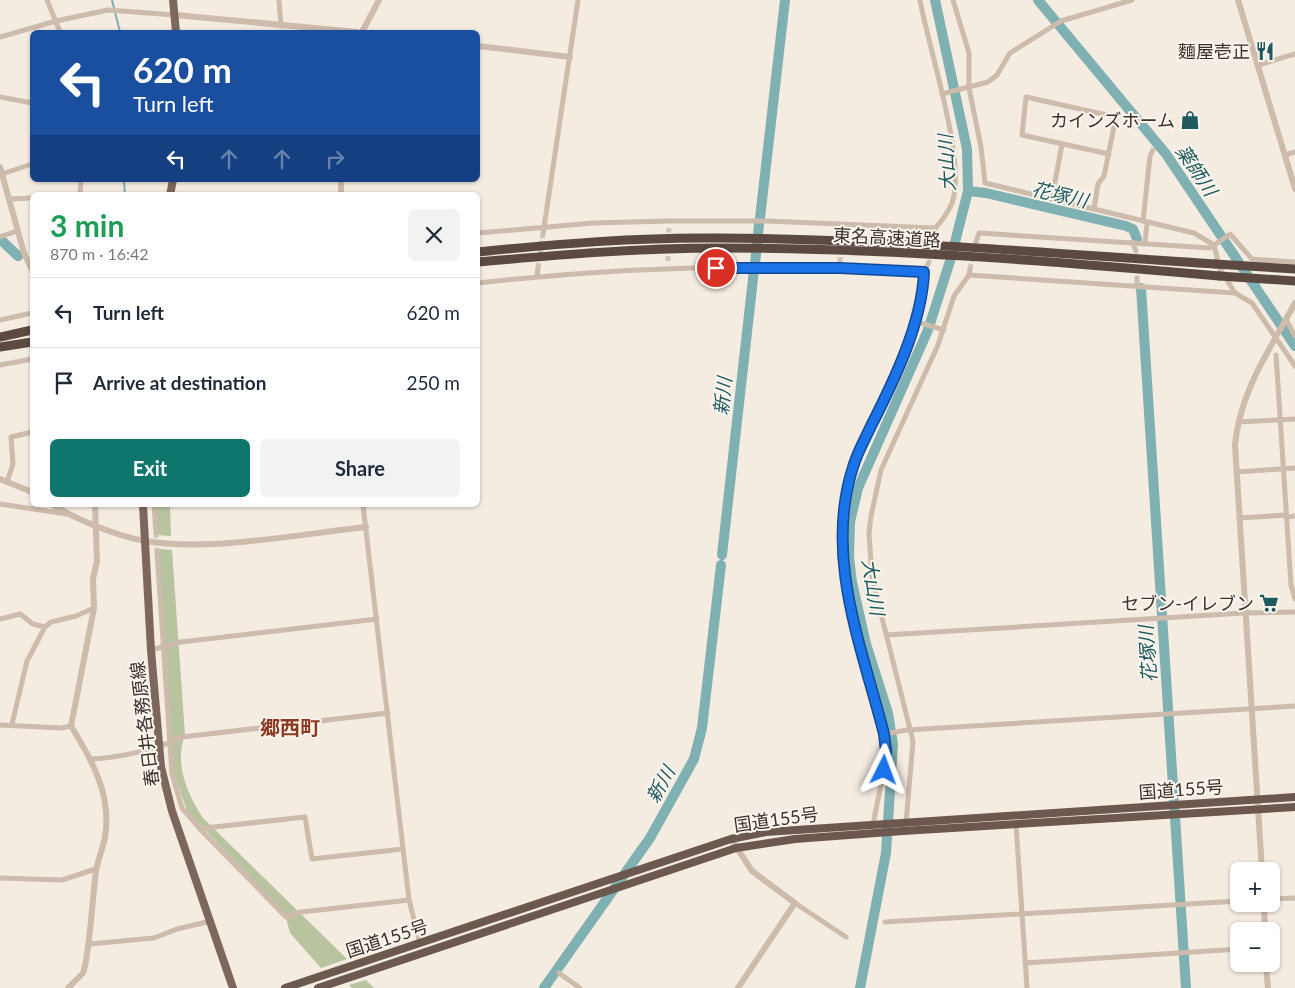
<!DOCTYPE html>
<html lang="en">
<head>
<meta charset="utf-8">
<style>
	body { margin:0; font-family:Lato,"Noto Sans JP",sans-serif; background:#f2f2f3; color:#1f2937; height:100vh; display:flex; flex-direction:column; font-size:19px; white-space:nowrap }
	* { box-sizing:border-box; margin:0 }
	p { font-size:16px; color:#747a83 }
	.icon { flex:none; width:28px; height:28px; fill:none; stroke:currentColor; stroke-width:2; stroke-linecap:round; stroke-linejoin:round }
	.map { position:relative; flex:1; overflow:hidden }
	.details { position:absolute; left:30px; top:192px; width:450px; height:315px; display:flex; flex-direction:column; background:#fff; border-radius:8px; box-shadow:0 1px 4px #0004 }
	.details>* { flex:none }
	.guide { position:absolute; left:30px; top:30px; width:450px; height:152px; border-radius:8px; box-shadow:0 1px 4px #0004; background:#1a4fa0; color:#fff; overflow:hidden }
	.fabs { position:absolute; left:1230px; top:862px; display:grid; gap:10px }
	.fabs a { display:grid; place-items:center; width:50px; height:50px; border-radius:8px; background:#fff; box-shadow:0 1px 4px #0004; font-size:25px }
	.pin { position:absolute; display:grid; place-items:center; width:42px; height:42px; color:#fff; margin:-21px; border:2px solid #fff; border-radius:50%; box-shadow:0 1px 5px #0007 }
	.me { position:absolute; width:55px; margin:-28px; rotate:3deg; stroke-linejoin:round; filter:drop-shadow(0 0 4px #0008) }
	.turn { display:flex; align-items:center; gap:18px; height:105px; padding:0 20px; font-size:22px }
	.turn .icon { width:65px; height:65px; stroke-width:2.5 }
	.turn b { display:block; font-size:35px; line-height:42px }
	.lanes { display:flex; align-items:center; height:48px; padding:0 20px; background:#0003; justify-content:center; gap:25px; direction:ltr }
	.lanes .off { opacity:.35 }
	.round { display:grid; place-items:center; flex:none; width:52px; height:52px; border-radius:8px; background:#f2f2f3 }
	.overview { display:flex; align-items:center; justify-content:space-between; height:85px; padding:0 20px }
	h1 { font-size:30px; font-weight:700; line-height:38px; color:#1e9e55 }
	.button { display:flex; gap:10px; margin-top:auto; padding:10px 20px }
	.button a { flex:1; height:58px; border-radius:8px; background:#0f766e; color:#fff; font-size:20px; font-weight:700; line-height:58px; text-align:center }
	.button a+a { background:#f2f2f3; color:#1f2937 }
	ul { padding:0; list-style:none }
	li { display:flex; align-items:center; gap:15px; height:70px; padding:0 20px; border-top:1px solid #e0e1e3 }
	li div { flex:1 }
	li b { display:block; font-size:19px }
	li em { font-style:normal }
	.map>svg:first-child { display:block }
</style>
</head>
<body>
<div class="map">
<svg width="1295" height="988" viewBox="0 0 1295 988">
	<rect width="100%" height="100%" fill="#f4ebe1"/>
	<g fill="#b8c4a0">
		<path d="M155,505H170L171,536L157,535Z"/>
		<path d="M158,549L172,550L185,735C174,763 187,794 203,818L347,959L321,968L290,933L285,914L187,811L174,774Z"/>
		<path d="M366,980L374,988H352L349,985Z"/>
	</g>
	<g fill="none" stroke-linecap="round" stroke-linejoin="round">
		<g stroke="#7fb0b2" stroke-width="2">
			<path d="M112,0L120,32"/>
			<path d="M124,180L125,195"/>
		</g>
		<g stroke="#7fb0b2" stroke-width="10">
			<path d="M1038,0L1166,154L1295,346"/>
			<path d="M968,191L986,193L1126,226L1133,229L1137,239"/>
			<path d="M760,218L785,0"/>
			<path d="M0,239L18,256"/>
			<path d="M755,264L759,224"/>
			<path d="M1141,288L1186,988"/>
			<path d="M722,555L754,270"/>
			<path d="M544,988L650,838L694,759L702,728L721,565"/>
			<path d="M860,988L886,853L893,744L888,713L866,644L852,582L849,557L850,522L858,488L928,330L951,258L968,191L967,149L935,0"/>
		</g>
		<g stroke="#cfc6bd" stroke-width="5" stroke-dasharray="5 2.5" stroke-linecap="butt">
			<path d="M668,240L669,228"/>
			<path d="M668,261V248"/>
			<path d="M840,262L841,230"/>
			<path d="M538,268L543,234"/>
			<path d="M970,269L973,254"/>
			<path d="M156,533L157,551"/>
		</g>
		<g stroke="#cdbbac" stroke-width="5">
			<path d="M47,0L60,32"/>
			<path d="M279,0L281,26"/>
			<path d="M920,0C928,46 967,162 952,203C948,212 943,220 935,228V236"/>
			<path d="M953,0L969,53V88L981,147L985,183L1194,233L1214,245L1220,269L1235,293"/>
			<path d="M0,37L56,21L108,10L175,15"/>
			<path d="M1258,65L1295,54"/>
			<path d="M942,94L988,82L997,75L1010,53L1061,21L1132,0"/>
			<path d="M0,97L32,103"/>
			<path d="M1285,155L1295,152"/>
			<path d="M2,174L32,164"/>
			<path d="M80,195L81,180"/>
			<path d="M1052,198L1062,144"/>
			<path d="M9,199L32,198"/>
			<path d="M1094,208L1098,184L1104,176L1116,117L1026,97L1022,135L1109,154"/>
			<path d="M1143,221L1150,156L1153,150"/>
			<path d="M478,233L593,223L669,221H767L935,228"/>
			<path d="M543,234L578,0"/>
			<path d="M0,237L17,231"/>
			<path d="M976,242L979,233L1210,248L1230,234L1252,259L1295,262"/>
			<path d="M1132,242L1136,251"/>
			<path d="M1145,243L1147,223"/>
			<path d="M969,275L1235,293L1252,303L1295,366"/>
			<path d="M537,276L538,268"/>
			<path d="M478,283C602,269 727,264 852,268C870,269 910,266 924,273"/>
			<path d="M1137,286V278"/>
			<path d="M1286,319L1295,336"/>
			<path d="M0,320L32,313"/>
			<path d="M914,321L944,330"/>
			<path d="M1276,355L1291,585L1295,599"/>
			<path d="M0,365L32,359"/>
			<path d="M1238,422L1295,419"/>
			<path d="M1236,472L1295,468"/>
			<path d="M7,482L13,464L11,437L32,432"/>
			<path d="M0,504L66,514"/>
			<path d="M154,505L156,533"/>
			<path d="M363,505L409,900L420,943"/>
			<path d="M1286,517L1295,516"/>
			<path d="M1239,518L1286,515"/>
			<path d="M157,551L172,774L182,808L201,830L286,917L301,912L409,900"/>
			<path d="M0,619L20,614L33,624L45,627"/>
			<path d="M886,635L1244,613L1295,612"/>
			<path d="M151,650L181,642L377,619"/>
			<path d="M12,724L27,661L45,627L51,622L76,616L94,608"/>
			<path d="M0,725L62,728L71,726"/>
			<path d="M884,734L907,730L1295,706"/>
			<path d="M92,759C118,758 159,749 182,737L388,713"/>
			<path d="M906,823L913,741L872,578L869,533L871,516L881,470L938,345L954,296L969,275L970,269"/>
			<path d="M873,824L884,770L886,751L884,734L845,584L841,553L842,520L846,491L853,466L912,332L923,290L924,273L929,262"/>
			<path d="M1016,824L1027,988"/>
			<path d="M205,828L305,817L312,859L403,849"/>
			<path d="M0,878L62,880L96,869"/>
			<path d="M1271,899L1295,898"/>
			<path d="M795,903L846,937"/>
			<path d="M885,922L1239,901"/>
			<path d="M89,944L154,938L177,929L211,921"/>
			<path d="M1025,963L1239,949"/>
			<path d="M559,973L580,988"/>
		</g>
		<g stroke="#cdbbac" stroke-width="6">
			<path d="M1238,0L1295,189"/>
			<path d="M175,15L357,32"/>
			<path d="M362,32L379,0"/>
			<path d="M478,46L570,57"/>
			<path d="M0,167L24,253L32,270"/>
			<path d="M341,180V195"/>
			<path d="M0,479L32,492"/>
			<path d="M53,505C77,520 117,536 145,541C211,552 299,534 366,527"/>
			<path d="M731,839L752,871L795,903L738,988"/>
			<path d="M1262,871L1235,445C1240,391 1270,349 1295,303"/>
			<path d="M1264,904L1265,931"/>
			<path d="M1266,964L1268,988"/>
			<path d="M68,988L83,973L85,966C91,934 92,902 96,871C98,859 103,848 105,837C112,795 92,760 71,726L94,608L93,579L97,561L95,505"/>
		</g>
		<g stroke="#7d675c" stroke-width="8">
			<path d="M173,0L176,32"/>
			<path d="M170,195L173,180"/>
			<path d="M143,505L151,650L161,767L172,811L233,988"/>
		</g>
		<g stroke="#6c584f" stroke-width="8">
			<path d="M285,988L731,839L766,832L1295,797"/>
			<path d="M318,988L736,848L795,839L903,831L1295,807"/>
		</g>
		<g stroke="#5c4a42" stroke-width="9">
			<path d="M478,252C557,244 638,237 718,238C884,239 1050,253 1215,264"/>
			<path d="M478,262C558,255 638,248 718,248C886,248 1053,261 1219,276"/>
			<path d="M0,337L32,330"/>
			<path d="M0,347L32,342"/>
		</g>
		<g stroke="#5c4a42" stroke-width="9">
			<path d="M1215,264L1295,269"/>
			<path d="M1219,276L1295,281"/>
		</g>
	</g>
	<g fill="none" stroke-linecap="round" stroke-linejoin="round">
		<g stroke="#114b97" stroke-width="12">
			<path id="route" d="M716,268H840L924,272C922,323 894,381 871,426C865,439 857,453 853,467C824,557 862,647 884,734L886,751L884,770"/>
		</g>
		<use href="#route" stroke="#1a73e8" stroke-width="9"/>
	</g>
	<defs>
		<g id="restaurant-bare" transform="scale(1.5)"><path d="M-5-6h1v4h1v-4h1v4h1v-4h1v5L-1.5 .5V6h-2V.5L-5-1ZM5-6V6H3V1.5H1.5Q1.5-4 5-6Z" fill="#1f5a5e" stroke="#fbf5ee" stroke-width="2.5" paint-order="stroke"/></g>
		<g id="shop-bare" transform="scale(1.5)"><path d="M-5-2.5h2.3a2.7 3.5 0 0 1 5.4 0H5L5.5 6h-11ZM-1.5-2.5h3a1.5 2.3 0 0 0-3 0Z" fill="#1f5a5e" stroke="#fbf5ee" stroke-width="2.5" paint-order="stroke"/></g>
		<g id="supermarket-bare" transform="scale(1.5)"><path d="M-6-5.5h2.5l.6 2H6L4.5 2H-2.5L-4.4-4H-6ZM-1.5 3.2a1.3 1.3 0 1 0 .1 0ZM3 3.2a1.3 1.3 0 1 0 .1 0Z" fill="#1f5a5e" stroke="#fbf5ee" stroke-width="2.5" paint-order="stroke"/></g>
	</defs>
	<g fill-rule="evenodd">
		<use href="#restaurant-bare" x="1265" y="51"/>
		<use href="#shop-bare" x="1190" y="120"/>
		<use href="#supermarket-bare" x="1269" y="603"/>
	</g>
	<g text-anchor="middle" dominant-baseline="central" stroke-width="4" stroke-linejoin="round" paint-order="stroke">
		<g font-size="18" fill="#3b302b" stroke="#fbf5ee" text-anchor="end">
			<text x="1250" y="51">麵屋壱正</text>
			<text x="1175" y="120">カインズホーム</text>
			<text x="1254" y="603">セブン-イレブン</text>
		</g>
		<g font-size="18" fill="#3b302b" stroke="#fbf5ee">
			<text transform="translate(887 237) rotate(3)">東名高速道路</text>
			<text transform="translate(144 724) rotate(-97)">春日井各務原線</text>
			<text transform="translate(1181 789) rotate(-4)">国道155号</text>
			<text transform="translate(776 819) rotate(-8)">国道155号</text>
			<text transform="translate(387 938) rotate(-18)">国道155号</text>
		</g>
		<g font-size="19" font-style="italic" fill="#1f5a5e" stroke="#fbf5ee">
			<text transform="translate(946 163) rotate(-93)">大山川</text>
			<text transform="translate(1197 170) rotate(56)">薬師川</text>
			<text transform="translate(1060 194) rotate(13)">花塚川</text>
			<text transform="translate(722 396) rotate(-84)">新川</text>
			<text transform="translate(874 587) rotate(81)">大山川</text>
			<text transform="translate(1147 654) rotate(-94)">花塚川</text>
			<text transform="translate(660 784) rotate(-61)">新川</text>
		</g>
		<g font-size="20" font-weight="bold" fill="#8c3b22" stroke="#fbf5ee">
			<text x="290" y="727">郷西町</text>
		</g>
	</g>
</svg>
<div class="fabs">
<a>+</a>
<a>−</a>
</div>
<div class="pin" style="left:716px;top:268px;background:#d93025"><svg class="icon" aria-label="arrive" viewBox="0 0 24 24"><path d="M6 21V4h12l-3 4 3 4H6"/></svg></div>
<svg class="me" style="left:884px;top:770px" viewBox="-20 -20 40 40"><path d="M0-17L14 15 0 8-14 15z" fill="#1a73e8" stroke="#fff" stroke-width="4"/></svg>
<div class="guide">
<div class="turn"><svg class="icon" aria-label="left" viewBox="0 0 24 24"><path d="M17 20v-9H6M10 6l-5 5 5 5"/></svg><div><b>620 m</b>Turn left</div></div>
<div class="lanes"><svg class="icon" aria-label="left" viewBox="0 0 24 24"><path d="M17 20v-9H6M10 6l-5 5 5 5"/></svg><svg class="icon off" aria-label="ahead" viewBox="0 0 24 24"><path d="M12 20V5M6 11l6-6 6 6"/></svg><svg class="icon off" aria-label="ahead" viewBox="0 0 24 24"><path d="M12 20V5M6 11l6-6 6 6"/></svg><svg class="icon off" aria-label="right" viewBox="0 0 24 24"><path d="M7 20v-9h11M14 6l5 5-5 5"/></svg></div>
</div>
<section class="details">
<div class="overview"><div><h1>3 min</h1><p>870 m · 16:42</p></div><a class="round"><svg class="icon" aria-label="close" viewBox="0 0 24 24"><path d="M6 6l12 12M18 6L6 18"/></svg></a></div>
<ul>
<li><svg class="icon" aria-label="left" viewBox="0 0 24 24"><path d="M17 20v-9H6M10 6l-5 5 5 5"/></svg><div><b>Turn left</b></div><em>620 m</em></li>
<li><svg class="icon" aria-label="arrive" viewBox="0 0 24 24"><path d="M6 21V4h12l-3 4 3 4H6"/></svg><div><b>Arrive at destination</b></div><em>250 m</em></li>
</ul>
<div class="button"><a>Exit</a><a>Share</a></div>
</section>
</div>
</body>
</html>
